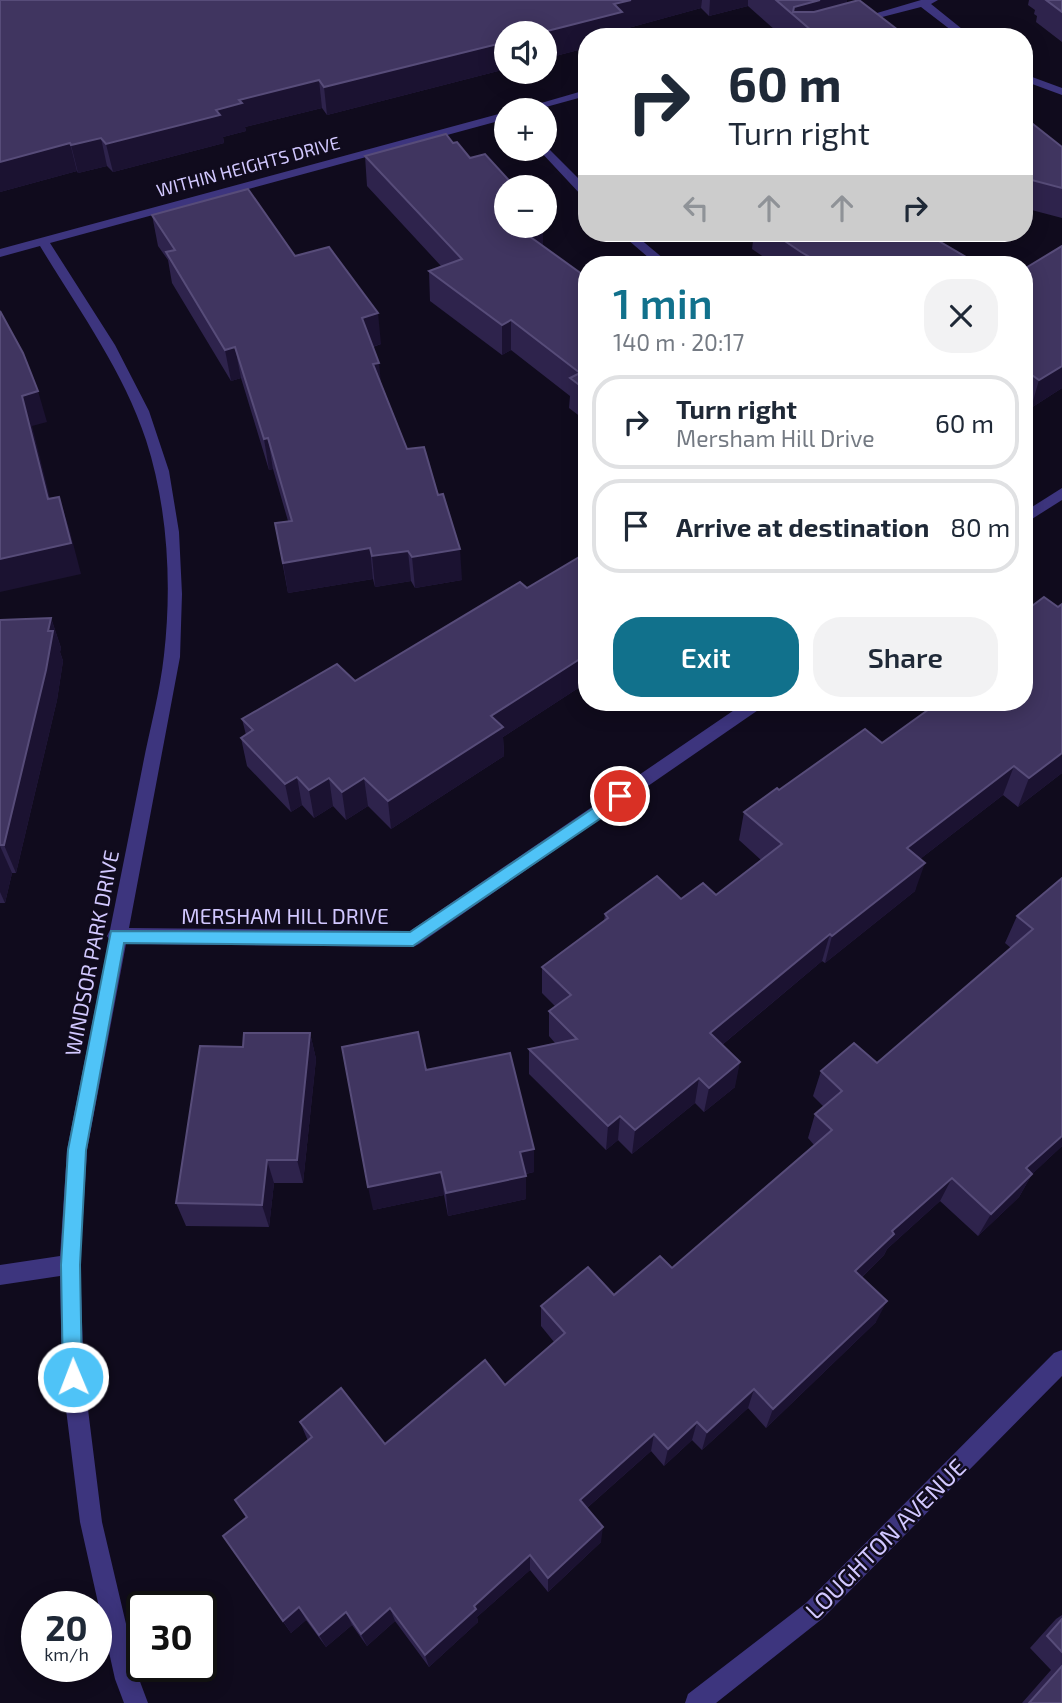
<!DOCTYPE html>
<html lang="en">
<head>
<meta charset="utf-8">
<style>
	body { margin:0; font-family:"Exo 2",sans-serif; background:#f2f2f3; color:#1f2937; height:100vh; display:flex; flex-direction:column; font-size:26px; white-space:nowrap }
	* { box-sizing:border-box; margin:0 }
	p { font-size:23px; color:#747a83 }
	.icon { flex:none; width:38px; height:38px; fill:none; stroke:currentColor; stroke-width:2; stroke-linecap:round; stroke-linejoin:round }
	.map { position:relative; flex:1; overflow:hidden }
	.panel { position:absolute; left:578px; top:256px; width:455px; height:455px; display:flex; flex-direction:column; background:#fff; border-radius:28px; box-shadow:0 4px 18px #0003 }
	.panel>* { flex:none }
	.hud { position:absolute; left:578px; top:28px; width:455px; height:214px; border-radius:28px; box-shadow:0 4px 18px #0003; background:#fff; color:#1f2937; overflow:hidden }
	.buttons { position:absolute; left:494px; top:21px; display:grid; gap:14px }
	.buttons a { display:grid; place-items:center; width:63px; height:63px; border-radius:50%; background:#fff; box-shadow:0 4px 18px #0003; font-size:35px }
	.speed { position:absolute; left:21px; top:1591px; display:flex; gap:14px; font-size:35px; font-weight:700; text-align:center }
	.speed>* { display:grid; place-content:center; width:91px; height:91px; border-radius:50%; background:#fff; box-shadow:0 4px 18px #0003; line-height:1 }
	.speed small { font-size:18px; font-weight:400 }
	.speed .limit { border:4px solid #111; border-radius:10px; background:#fff; color:#111 }
	.pin { position:absolute; display:grid; place-items:center; width:60px; height:60px; color:#fff; margin:-30px; border:4px solid #fff; border-radius:50%; box-shadow:0 2px 7px #0007 }
	.me { position:absolute; width:77px; margin:-38px; rotate:359deg; stroke-linejoin:round; filter:drop-shadow(0 0 5px #0008) }
	.turn { display:flex; align-items:center; gap:24px; height:147px; padding:0 35px; font-size:32px }
	.turn .icon { width:91px; height:91px; stroke-width:2.5 }
	.turn b { display:block; font-size:49px; line-height:60px }
	.lanes { display:flex; align-items:center; height:66px; padding:0 35px; background:#0003; justify-content:center; gap:35px; direction:ltr }
	.lanes .off { opacity:.35 }
	.round { display:grid; place-items:center; flex:none; width:74px; height:74px; border-radius:28px; background:#f2f2f3 }
	.overview { display:flex; align-items:center; justify-content:space-between; height:119px; padding:0 35px }
	h1 { font-size:42px; font-weight:600; line-height:52px; color:#11718c }
	.primary-button { display:flex; gap:14px; margin-top:auto; padding:14px 35px }
	.primary-button a { flex:1; height:80px; border-radius:28px; background:#11718c; color:#fff; font-size:28px; font-weight:600; line-height:80px; text-align:center }
	.primary-button a+a { background:#f2f2f3; color:#1f2937 }
	ul { padding:0; list-style:none }
	li { display:flex; align-items:center; gap:21px; height:94px; margin:0 14px 10px; padding:0 21px; border:4px solid #e0e1e3; border-radius:28px }
	li div { flex:1 }
	li b { display:block; font-size:26px }
	li em { font-style:normal }
	.map>svg:first-child { display:block }
</style>
</head>
<body>
<div class="map">
<svg width="1062" height="1703" viewBox="0 0 1062 1703">
	<rect width="100%" height="100%" fill="#100b1d"/>
	<g fill="none" stroke-linecap="round" stroke-linejoin="round">
		<g fill="#3d357e" fill-rule="evenodd">
			<path d="M921,0H938L931,4L972,37H960L921,7L855,24L850,21Z"/>
			<path d="M1024,74L1062,88V95L1024,81Z"/>
			<path d="M586,90V96L535,110H517Z"/>
			<path d="M506,112V119L50,243L115,345L149,411L169,471L179,532L182,594L180,657L129,928L410,931L746,702H766L764,706L419,944L413,947L126,944L87,1150L80,1265L84,1377L102,1522L139,1679L148,1703H124L115,1679L80,1522L62,1377L60,1276L0,1285V1265L60,1256L67,1150L109,939L107,936L110,930C121,875 132,820 143,764C150,728 160,692 164,655C172,585 168,508 146,440C123,370 78,309 40,246L0,257V249Z"/>
			<path d="M544,144L586,186V197L582,196L540,151L539,149H544Z"/>
			<path d="M620,233H633L670,264H656Z"/>
			<path d="M1062,488V500L1024,524V512Z"/>
			<path d="M1062,1350V1376L822,1619L716,1703H685L688,1694L806,1603L1054,1353Z"/>
		</g>
	</g>
	<g fill="#2e234c">
		<path d="M0,0H847L846,4L907,37H783L748,6L709,16L701,8L621,30L586,37V48L544,59L506,33V69L327,115L322,108L245,127L246,131L223,137L224,143L113,172L107,166L78,173L77,171L0,192Z"/>
		<path d="M1029,0H1062V42L1036,22L1037,16L1034,14L1035,10L1028,5Z"/>
		<path d="M1024,117L1062,147V218L1024,208Z"/>
		<path d="M365,156L543,246L586,277V421L569,408L570,396L511,350L502,355L430,301L429,271L441,266L367,186Z"/>
		<path d="M152,215L295,256L381,344L373,347L381,383L407,449L462,580L415,588L411,581L375,587L373,579L288,593L275,523L288,521L273,469L269,470L241,378L231,381L172,283L168,260L158,246Z"/>
		<path d="M754,233H925L978,264H774L752,249Z"/>
		<path d="M1062,246V388L1031,408L1024,404V269Z"/>
		<path d="M586,553V683L503,737L504,756L391,829L368,806L346,820L333,806L314,818L302,805L291,812L247,766L241,738L246,735L242,719L355,681L527,588Z"/>
		<path d="M1062,604V773L1018,807L1003,795L920,859L915,891L825,963L822,961L722,1045L735,1087L704,1112L695,1103L632,1154L618,1140L606,1150L529,1074V1049L555,1043L549,1036V1011L555,1006L542,993V967L604,921L605,914L681,899L716,895L761,860L739,840L744,812L779,790L882,743L936,704L934,702H1024L1058,607Z"/>
		<path d="M51,618L61,648L60,652L63,661L57,700L16,873H12L5,903H0V620Z"/>
		<path d="M1062,878V1146L1032,1174L1019,1197L978,1236L940,1201L887,1249L884,1255L862,1277L876,1322L766,1428L748,1408L702,1450L692,1440L664,1466L651,1451L587,1508L601,1542L548,1592L530,1570L477,1617L478,1622L429,1667L395,1621L367,1646L352,1625L326,1647L306,1620L291,1633L223,1536L246,1518L235,1500L308,1441L300,1422L385,1444L505,1385L554,1342L541,1326V1306L614,1295L672,1268L814,1145L808,1138L815,1114L824,1107L813,1096L821,1071L877,1063L1011,948L1005,943L1017,916Z"/>
		<path d="M310,1033L316,1059L303,1183H274L269,1227L186,1226L176,1203L243,1047Z"/>
		<path d="M426,1070L534,1172L526,1174V1199L448,1216L444,1195L373,1210Z"/>
		<path d="M1062,1615V1703H1022L1051,1670L1030,1648L1056,1619Z"/>
	</g>
	<g fill="#1b1231">
		<path d="M631,0H702L701,8L621,30V37H586V48L544,59V33H539L614,4Z"/>
		<path d="M710,0H748V6L709,16Z"/>
		<path d="M820,0H847L844,19L793,14L794,7Z"/>
		<path d="M506,42V69L327,115L324,87Z"/>
		<path d="M319,80L322,108L245,127L246,131L223,137L224,143L113,172L106,144L216,110L239,100Z"/>
		<path d="M101,138L107,166L78,173L71,145Z"/>
		<path d="M70,143L77,171L0,192V162Z"/>
		<path d="M523,226H543V249L518,228Z"/>
		<path d="M378,313L381,344L365,349L362,318Z"/>
		<path d="M511,320V350L502,355V325Z"/>
		<path d="M235,347L241,378L231,381L225,350Z"/>
		<path d="M379,363L382,394L373,364Z"/>
		<path d="M1062,366V388L1031,408L1039,380Z"/>
		<path d="M38,391L47,422L32,426L58,530L48,499L22,396Z"/>
		<path d="M268,438L273,469L269,470L264,439Z"/>
		<path d="M59,497L69,528L81,574L0,592V559Z"/>
		<path d="M370,548L373,579L288,593L283,563Z"/>
		<path d="M460,549L462,580L415,588L412,557Z"/>
		<path d="M408,551L411,581L375,587L372,556Z"/>
		<path d="M51,618L61,648L60,652L63,661L57,700L16,873L4,845Z"/>
		<path d="M586,655V683L503,737L504,756L391,829L388,801L491,716Z"/>
		<path d="M1062,753V773L1018,807L1029,778Z"/>
		<path d="M1014,766L1003,795L898,876L907,848Z"/>
		<path d="M297,777L302,805L291,812L285,784Z"/>
		<path d="M329,778L333,806L314,818L309,790Z"/>
		<path d="M364,778L368,806L346,820L342,792Z"/>
		<path d="M0,846L12,873L5,903L0,892Z"/>
		<path d="M925,863L915,891L825,963L832,936Z"/>
		<path d="M830,934L822,961L705,1059L710,1033Z"/>
		<path d="M310,1033L316,1059L303,1183L297,1160Z"/>
		<path d="M740,1062L735,1087L704,1112L709,1088Z"/>
		<path d="M699,1078L695,1103L632,1154L635,1130Z"/>
		<path d="M620,1116L618,1140L606,1150L608,1126Z"/>
		<path d="M1062,1136V1146L1013,1192L1026,1168Z"/>
		<path d="M534,1149V1172L520,1175V1152Z"/>
		<path d="M267,1160L274,1183L269,1227L262,1205Z"/>
		<path d="M441,1172L444,1195L373,1210L368,1187Z"/>
		<path d="M1032,1174L1019,1197L978,1236L991,1214Z"/>
		<path d="M526,1176V1199L448,1216L446,1193Z"/>
		<path d="M952,1178L940,1201L887,1249L884,1255L846,1292L855,1271L892,1231Z"/>
		<path d="M887,1301L876,1322L766,1428L773,1409Z"/>
		<path d="M754,1389L748,1408L702,1450L707,1432Z"/>
		<path d="M697,1422L692,1440L664,1466L668,1449Z"/>
		<path d="M654,1434L651,1451L579,1515L580,1500Z"/>
		<path d="M603,1527L601,1542L548,1592V1578Z"/>
		<path d="M530,1555V1570L477,1617L478,1622L429,1667L425,1655L474,1606Z"/>
		<path d="M299,1607L306,1620L291,1633L283,1621Z"/>
		<path d="M390,1608L395,1621L367,1646L361,1634Z"/>
		<path d="M346,1612L352,1625L326,1647L319,1635Z"/>
	</g>
	<g fill="#403560" stroke="#574c79" stroke-width="2">
		<path d="M0,0H631L614,4L622,12L559,28L539,33H506V42L324,87L319,80L239,100L242,103L216,110L220,115L106,144L101,138L71,145L70,143L0,162Z"/>
		<path d="M776,0H820L794,7L793,12H814L859,0L907,37H819Z"/>
		<path d="M1046,0H1062V12Z"/>
		<path d="M1024,117L1062,147V188L1024,178Z"/>
		<path d="M446,134L453,143L457,142L470,158L485,154L515,187H506V226H523L518,228L586,277V390L570,378L580,373L511,320L502,325L429,271L462,259L365,156Z"/>
		<path d="M248,189L295,256L329,247L378,313L362,318L379,363L373,364L407,449L424,447L438,495L443,494L460,549L412,557L408,551L372,556L370,548L283,563L275,523L292,521L268,438L264,439L235,347L225,350L166,252L175,250L152,215Z"/>
		<path d="M773,233H925L978,264H822L801,252Z"/>
		<path d="M1062,246V366L1039,380L1026,371L1024,372V269Z"/>
		<path d="M0,311L23,353L38,391L22,396L48,499L59,497L71,543L0,559Z"/>
		<path d="M586,553V655L491,716L503,727L388,801L364,778L342,792L329,778L309,790L297,777L285,784L241,738L253,730L242,719L337,664L355,681L520,582L527,588Z"/>
		<path d="M1044,597L1058,607L1062,604V753L1029,778L1014,766L907,848L925,863L832,936L830,934L710,1033L740,1062L709,1088L699,1078L635,1130L620,1116L608,1126L529,1049L577,1039L549,1011L571,995L542,967L608,918L605,914L657,876L681,899L703,883L716,895L782,844L744,812L777,788L779,790L865,729L882,743L939,702H1024V612Z"/>
		<path d="M51,618L48,631H53L46,670L4,845H0V620Z"/>
		<path d="M1062,878V1136L1026,1168L1032,1174L991,1214L952,1178L892,1231L894,1234L855,1271L887,1301L773,1409L754,1389L707,1432L697,1422L668,1449L654,1434L580,1500L603,1527L548,1578L530,1555L474,1606L476,1609L425,1655L390,1608L361,1634L346,1612L319,1635L299,1607L283,1621L223,1536L247,1517L235,1500L312,1437L300,1422L341,1388L385,1444L485,1360L505,1385L565,1333L541,1306L588,1267L614,1295L660,1256L672,1268L832,1130L815,1114L842,1091L821,1071L854,1043L877,1063L1033,929L1017,916Z"/>
		<path d="M418,1032L426,1070L510,1053L534,1149L520,1152L526,1176L446,1193L441,1172L368,1187L342,1047Z"/>
		<path d="M244,1033H310L297,1160H267L262,1205L176,1203L200,1046L243,1047Z"/>
		<path d="M1062,1619V1652L1047,1636Z"/>
		<path d="M1062,1666V1703H1029Z"/>
	</g>
	<path fill="#4fc3f7" stroke="#337fa1" stroke-width="2" d="M620,790L628,796L626,801L413,946L124,943L86,1150L80,1265L82,1377L80,1384L73,1387L66,1384L63,1377L61,1265L68,1150L111,931L410,932Z"/>
	<g text-anchor="middle" dominant-baseline="central" stroke-width="5" stroke-linejoin="round" paint-order="stroke">
		<g font-size="18" fill="#d2c8ff" stroke="#100b1d">
			<text transform="translate(248 166) rotate(-15)">WITHIN HEIGHTS DRIVE</text>
		</g>
		<g font-size="21" fill="#d2c8ff" stroke="#100b1d">
			<text x="285" y="915">MERSHAM HILL DRIVE</text>
			<text transform="translate(91 953) rotate(-79)">WINDSOR PARK DRIVE</text>
		</g>
		<g font-size="24" fill="#d2c8ff" stroke="#100b1d">
			<text transform="translate(885 1538) rotate(-45)">LOUGHTON AVENUE</text>
		</g>
	</g>
</svg>
<div class="buttons">
<a><svg class="icon" aria-label="sound" viewBox="0 0 24 24"><path d="M4 9h4l5-4v14l-5-4H4zM17 9q2 3 0 6"/></svg></a>
<a>+</a>
<a>−</a>
</div>
<div class="speed"><div>20<small>km/h</small></div><div class="limit">30</div></div>
<div class="pin" style="left:620px;top:796px;background:#d93025"><svg class="icon" aria-label="arrive" viewBox="0 0 24 24"><path d="M6 21V4h12l-3 4 3 4H6"/></svg></div>
<svg class="me" style="left:73px;top:1377px" viewBox="-20 -20 40 40"><circle r="17" fill="#4fc3f7" stroke="#fff" stroke-width="3"/><path d="M0-11L8 9 0 5-8 9z" fill="#fff"/></svg>
<div class="hud">
<div class="turn"><svg class="icon" aria-label="right" viewBox="0 0 24 24"><path d="M7 20v-9h11M14 6l5 5-5 5"/></svg><div><b>60 m</b>Turn right</div></div>
<div class="lanes"><svg class="icon off" aria-label="left" viewBox="0 0 24 24"><path d="M17 20v-9H6M10 6l-5 5 5 5"/></svg><svg class="icon off" aria-label="ahead" viewBox="0 0 24 24"><path d="M12 20V5M6 11l6-6 6 6"/></svg><svg class="icon off" aria-label="ahead" viewBox="0 0 24 24"><path d="M12 20V5M6 11l6-6 6 6"/></svg><svg class="icon" aria-label="right" viewBox="0 0 24 24"><path d="M7 20v-9h11M14 6l5 5-5 5"/></svg></div>
</div>
<section class="panel">
<div class="overview"><div><h1>1 min</h1><p>140 m · 20:17</p></div><a class="round"><svg class="icon" aria-label="close" viewBox="0 0 24 24"><path d="M6 6l12 12M18 6L6 18"/></svg></a></div>
<ul>
<li><svg class="icon" aria-label="right" viewBox="0 0 24 24"><path d="M7 20v-9h11M14 6l5 5-5 5"/></svg><div><b>Turn right</b><p>Mersham Hill Drive</p></div><em>60 m</em></li>
<li><svg class="icon" aria-label="arrive" viewBox="0 0 24 24"><path d="M6 21V4h12l-3 4 3 4H6"/></svg><div><b>Arrive at destination</b></div><em>80 m</em></li>
</ul>
<div class="primary-button"><a>Exit</a><a>Share</a></div>
</section>
</div>
</body>
</html>
